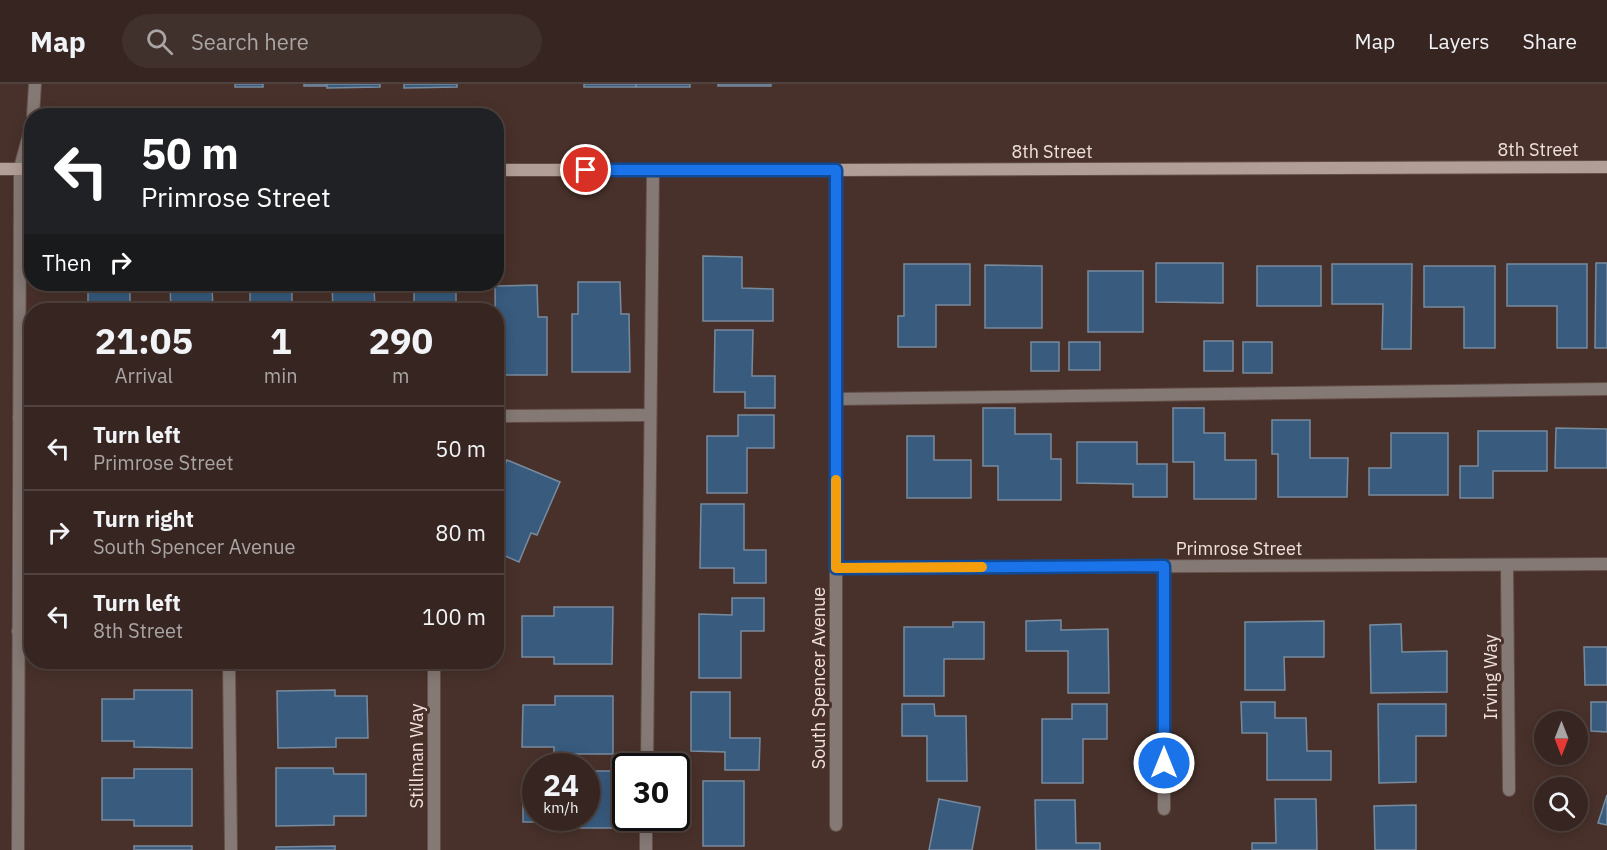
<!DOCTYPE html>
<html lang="en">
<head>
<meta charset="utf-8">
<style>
	body { margin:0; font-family:"IBM Plex Sans",sans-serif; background:#41312d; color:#f1f3f6; height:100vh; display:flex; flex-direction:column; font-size:22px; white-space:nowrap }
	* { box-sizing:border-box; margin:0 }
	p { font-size:20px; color:#aaa5a5 }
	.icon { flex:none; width:33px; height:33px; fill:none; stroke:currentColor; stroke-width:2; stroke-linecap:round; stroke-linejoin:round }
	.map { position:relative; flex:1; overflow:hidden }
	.sheet { position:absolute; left:24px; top:219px; width:480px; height:366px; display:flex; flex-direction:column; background:#362520; border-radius:24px; box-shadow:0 3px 15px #0003,0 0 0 2px #50423e }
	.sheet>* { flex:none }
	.hud { position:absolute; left:24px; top:24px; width:480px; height:183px; border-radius:24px; box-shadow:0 3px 15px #0003,0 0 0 2px #50423e; background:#202124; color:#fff; overflow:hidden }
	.needle { width:39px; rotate:180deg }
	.tools { position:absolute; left:1534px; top:627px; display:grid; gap:12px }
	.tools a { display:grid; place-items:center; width:54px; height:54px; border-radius:50%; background:#362520; box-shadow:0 3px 15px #0003,0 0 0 2px #50423e; font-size:30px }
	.speed { position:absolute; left:522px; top:669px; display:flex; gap:12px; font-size:30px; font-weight:700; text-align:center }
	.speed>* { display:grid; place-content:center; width:78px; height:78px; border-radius:50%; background:#362520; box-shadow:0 3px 15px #0003,0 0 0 2px #50423e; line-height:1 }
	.speed small { font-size:15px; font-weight:400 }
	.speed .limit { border:3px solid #111; border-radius:9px; background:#fff; color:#111 }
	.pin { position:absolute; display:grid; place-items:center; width:51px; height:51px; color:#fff; margin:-26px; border:3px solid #fff; border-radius:50%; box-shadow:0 2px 6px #0007 }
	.me { position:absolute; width:66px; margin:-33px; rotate:0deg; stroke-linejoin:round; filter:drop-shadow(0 0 4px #0008) }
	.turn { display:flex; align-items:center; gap:21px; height:126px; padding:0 18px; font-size:27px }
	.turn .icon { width:78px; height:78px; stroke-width:2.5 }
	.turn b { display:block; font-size:42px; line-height:51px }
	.then { display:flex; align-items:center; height:57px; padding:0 18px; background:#0003; gap:12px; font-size:22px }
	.eta { display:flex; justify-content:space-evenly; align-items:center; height:102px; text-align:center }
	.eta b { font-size:36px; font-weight:700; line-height:42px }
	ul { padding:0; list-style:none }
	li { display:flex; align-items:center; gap:18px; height:84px; padding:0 18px; border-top:2px solid #50423e }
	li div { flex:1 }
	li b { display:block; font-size:22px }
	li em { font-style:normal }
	header { display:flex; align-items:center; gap:36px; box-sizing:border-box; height:84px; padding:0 30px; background:#362520; border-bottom:2px solid #50423e }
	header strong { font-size:28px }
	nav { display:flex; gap:33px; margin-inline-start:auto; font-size:21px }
	.search { width:420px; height:54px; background:#41312d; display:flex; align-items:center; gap:15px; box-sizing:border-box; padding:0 21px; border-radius:33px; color:#aaa5a5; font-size:22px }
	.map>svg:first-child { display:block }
</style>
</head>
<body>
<header>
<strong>Map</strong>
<div class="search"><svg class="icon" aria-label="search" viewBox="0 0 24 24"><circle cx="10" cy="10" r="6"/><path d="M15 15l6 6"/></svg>Search here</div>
<nav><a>Map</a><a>Layers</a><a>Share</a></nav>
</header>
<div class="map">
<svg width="1607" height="766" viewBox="0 0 1607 766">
	<rect width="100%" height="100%" fill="#48312a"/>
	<g fill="#385b7e" stroke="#788b9e" stroke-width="1.5">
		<rect x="235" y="0" width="28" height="3"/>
		<rect x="304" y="0" width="23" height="2"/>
		<path d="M327,0H380V3L327,4Z"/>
		<path d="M404,0H457V3L404,4Z"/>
		<rect x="584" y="0" width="52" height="3"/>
		<rect x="636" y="0" width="54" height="3"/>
		<rect x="718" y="0" width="53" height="2"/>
		<path d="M703,172L742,173V204L773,205V237H703Z"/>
		<path d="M1156,179H1223V219L1156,218Z"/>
		<path d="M1596,179H1607V264H1595Z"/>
		<path d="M904,180H970V221H936V263H898V232H904Z"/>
		<path d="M1332,180H1412L1411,265H1382L1383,220H1332Z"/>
		<path d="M1507,180H1587V264H1557V222H1507Z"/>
		<path d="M985,181L1042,182V244H985Z"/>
		<rect x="1257" y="182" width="64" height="40"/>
		<path d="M1424,182H1495V264H1464V223H1424Z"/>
		<rect x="1088" y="187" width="55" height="61"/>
		<path d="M578,198H620L621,230H629L630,288H572V230H578Z"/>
		<path d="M332,201H374L375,226H333Z"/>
		<rect x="414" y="201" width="42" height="25"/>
		<path d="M537,201L538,233H547V291H496L495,202Z"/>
		<path d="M170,202H212L213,226H171Z"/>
		<rect x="250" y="202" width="42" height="24"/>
		<rect x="88" y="203" width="42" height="23"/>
		<path d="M715,246H753L752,292H775V324H745V308H714Z"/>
		<rect x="1204" y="257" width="29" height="30"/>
		<rect x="1031" y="258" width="28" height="29"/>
		<rect x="1069" y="258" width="31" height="28"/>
		<rect x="1243" y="258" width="29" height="31"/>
		<path d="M983,324H1015V350H1051V375H1061V416H998V382H983Z"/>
		<path d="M1173,324H1204V349H1225V376H1256V415H1194V378H1173Z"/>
		<path d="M738,331H774V364H747V409H707V352H738Z"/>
		<path d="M1272,336H1310V374H1348L1347,413H1278V370H1272Z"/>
		<path d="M1556,344L1607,345V384H1555Z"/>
		<path d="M1478,347H1547V387H1493V414H1460V382H1478Z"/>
		<path d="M1391,349H1448V411H1369V384H1391Z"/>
		<path d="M907,352H934V376H971V414H907Z"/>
		<path d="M1077,358H1137V380H1167V413H1133V400L1077,399Z"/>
		<path d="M507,376L560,398L537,451L531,449L519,478L496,468V400Z"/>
		<path d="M701,420H744V466H766V499H734V484H700Z"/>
		<path d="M732,514H764V547H741V594H699V530L732,531Z"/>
		<path d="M554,523H613L612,580H554V573H522V532H554Z"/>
		<path d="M1061,536V546L1108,545L1109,609H1068V567H1026V537Z"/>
		<path d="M1324,537V573H1284L1285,606H1245V538Z"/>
		<path d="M953,538H984V575H944V612H904V543H953Z"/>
		<path d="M1401,540L1402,568L1447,567V608L1371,609L1370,541Z"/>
		<path d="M1584,563H1607V601H1585Z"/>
		<path d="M134,606H192V664L134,663V657H102V615H134Z"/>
		<path d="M335,606V612H367L368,654H336V663L278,664L277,607Z"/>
		<path d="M691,608H730V654H760L759,686H725V668L691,667Z"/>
		<path d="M555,612H613V670H554V663H522L523,621H555Z"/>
		<path d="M1241,618H1275V634H1306L1307,667H1331V696H1267V649H1242Z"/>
		<path d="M1591,618H1607V648L1591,647Z"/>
		<path d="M902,620H934L935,632H966L967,697H927V652H902Z"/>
		<path d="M1072,620H1107V655H1083V699H1042V635H1072Z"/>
		<path d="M1378,620H1446V652H1416V698L1379,699Z"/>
		<path d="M276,684H333L334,690H366V732H334V741L276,742Z"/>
		<path d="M134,685H192V742H134V736H102V694H134Z"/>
		<path d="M586,687H614V744H555V738H523V696H536V734H586Z"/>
		<rect x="703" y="697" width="41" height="65"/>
		<path d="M1607,711V741L1598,739Z"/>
		<path d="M939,715L980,723L972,766H929Z"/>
		<path d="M1275,715H1316L1317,766H1252V759H1276Z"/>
		<path d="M1035,716H1075L1076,759H1100V766H1036Z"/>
		<path d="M1416,721V766H1375L1374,722Z"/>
		<rect x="134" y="762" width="58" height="4"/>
		<path d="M335,762V766H276V763Z"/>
	</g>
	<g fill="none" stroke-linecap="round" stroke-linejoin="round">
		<g stroke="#634d47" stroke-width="14">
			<g id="lane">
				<path d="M836,315L1607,305"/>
				<path d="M496,332L650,331"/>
				<path d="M19,334H32"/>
				<path d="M229,578L231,766"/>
				<path d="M647,682L653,86"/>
				<path d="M646,766V734"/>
			</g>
		</g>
		<g stroke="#634d47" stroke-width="14">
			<g id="street">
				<path d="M33,32L35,0"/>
				<path d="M836,86V741"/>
				<path d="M1507,481L1509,706"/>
				<path d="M1164,482V725"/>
				<path d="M836,484L1607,480"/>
				<path d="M18,547H32"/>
				<path d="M18,766L20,84L32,39"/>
				<path d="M434,766V578"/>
			</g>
		</g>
		<g stroke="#634d47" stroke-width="14">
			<g id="secondary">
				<path d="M0,85H32"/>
				<path d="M496,86H836L1607,83"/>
			</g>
		</g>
		<use href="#lane" stroke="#857975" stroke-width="12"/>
		<use href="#street" stroke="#857975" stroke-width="12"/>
		<use href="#secondary" stroke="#b19e97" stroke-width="12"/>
	</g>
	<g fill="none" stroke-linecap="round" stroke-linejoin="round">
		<g stroke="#114b97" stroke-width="15">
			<path id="route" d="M586,86H836V484L1164,482V679"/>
		</g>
		<use href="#route" stroke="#1a73e8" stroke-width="10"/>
		<path stroke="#f59e0b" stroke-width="10" d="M836,396V484L982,483"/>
	</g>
	<g text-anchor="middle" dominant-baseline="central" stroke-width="6" stroke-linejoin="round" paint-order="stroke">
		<g font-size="18" fill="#f1e2dd" stroke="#48312a">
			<text x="1538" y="65">8th Street</text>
			<text x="1052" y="67">8th Street</text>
			<text x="1239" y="464">Primrose Street</text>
			<text transform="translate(1490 593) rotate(-90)">Irving Way</text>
			<text transform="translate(818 594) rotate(-90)">South Spencer Avenue</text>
			<text transform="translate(416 672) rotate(-90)">Stillman Way</text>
		</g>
	</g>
</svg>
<div class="tools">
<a><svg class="needle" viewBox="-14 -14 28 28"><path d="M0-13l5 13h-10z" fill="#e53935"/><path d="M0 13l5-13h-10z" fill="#aaa5a5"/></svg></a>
<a><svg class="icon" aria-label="search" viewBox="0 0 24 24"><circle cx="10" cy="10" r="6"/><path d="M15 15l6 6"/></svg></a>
</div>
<div class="speed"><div>24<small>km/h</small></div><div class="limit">30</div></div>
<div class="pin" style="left:586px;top:86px;background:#d93025"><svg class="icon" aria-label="arrive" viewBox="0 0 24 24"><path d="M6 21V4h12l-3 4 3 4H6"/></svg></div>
<svg class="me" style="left:1164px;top:679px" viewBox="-20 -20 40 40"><circle r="17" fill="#1a73e8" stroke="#fff" stroke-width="3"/><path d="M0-11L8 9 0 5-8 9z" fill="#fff"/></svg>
<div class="hud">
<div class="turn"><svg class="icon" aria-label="left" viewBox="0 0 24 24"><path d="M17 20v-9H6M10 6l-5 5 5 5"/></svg><div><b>50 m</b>Primrose Street</div></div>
<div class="then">Then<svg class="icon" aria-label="right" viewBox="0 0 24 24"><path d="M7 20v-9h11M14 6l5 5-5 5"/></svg></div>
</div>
<section class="sheet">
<div class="eta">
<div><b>21:05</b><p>Arrival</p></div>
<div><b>1</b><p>min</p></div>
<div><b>290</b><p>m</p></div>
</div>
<ul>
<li><svg class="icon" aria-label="left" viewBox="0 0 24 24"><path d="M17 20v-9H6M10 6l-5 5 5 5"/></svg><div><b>Turn left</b><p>Primrose Street</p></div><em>50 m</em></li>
<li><svg class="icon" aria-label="right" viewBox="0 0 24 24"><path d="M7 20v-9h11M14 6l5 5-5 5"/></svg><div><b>Turn right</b><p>South Spencer Avenue</p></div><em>80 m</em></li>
<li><svg class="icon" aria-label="left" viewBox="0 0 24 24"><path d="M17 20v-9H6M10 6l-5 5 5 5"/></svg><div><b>Turn left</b><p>8th Street</p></div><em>100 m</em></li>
</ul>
</section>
</div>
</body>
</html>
